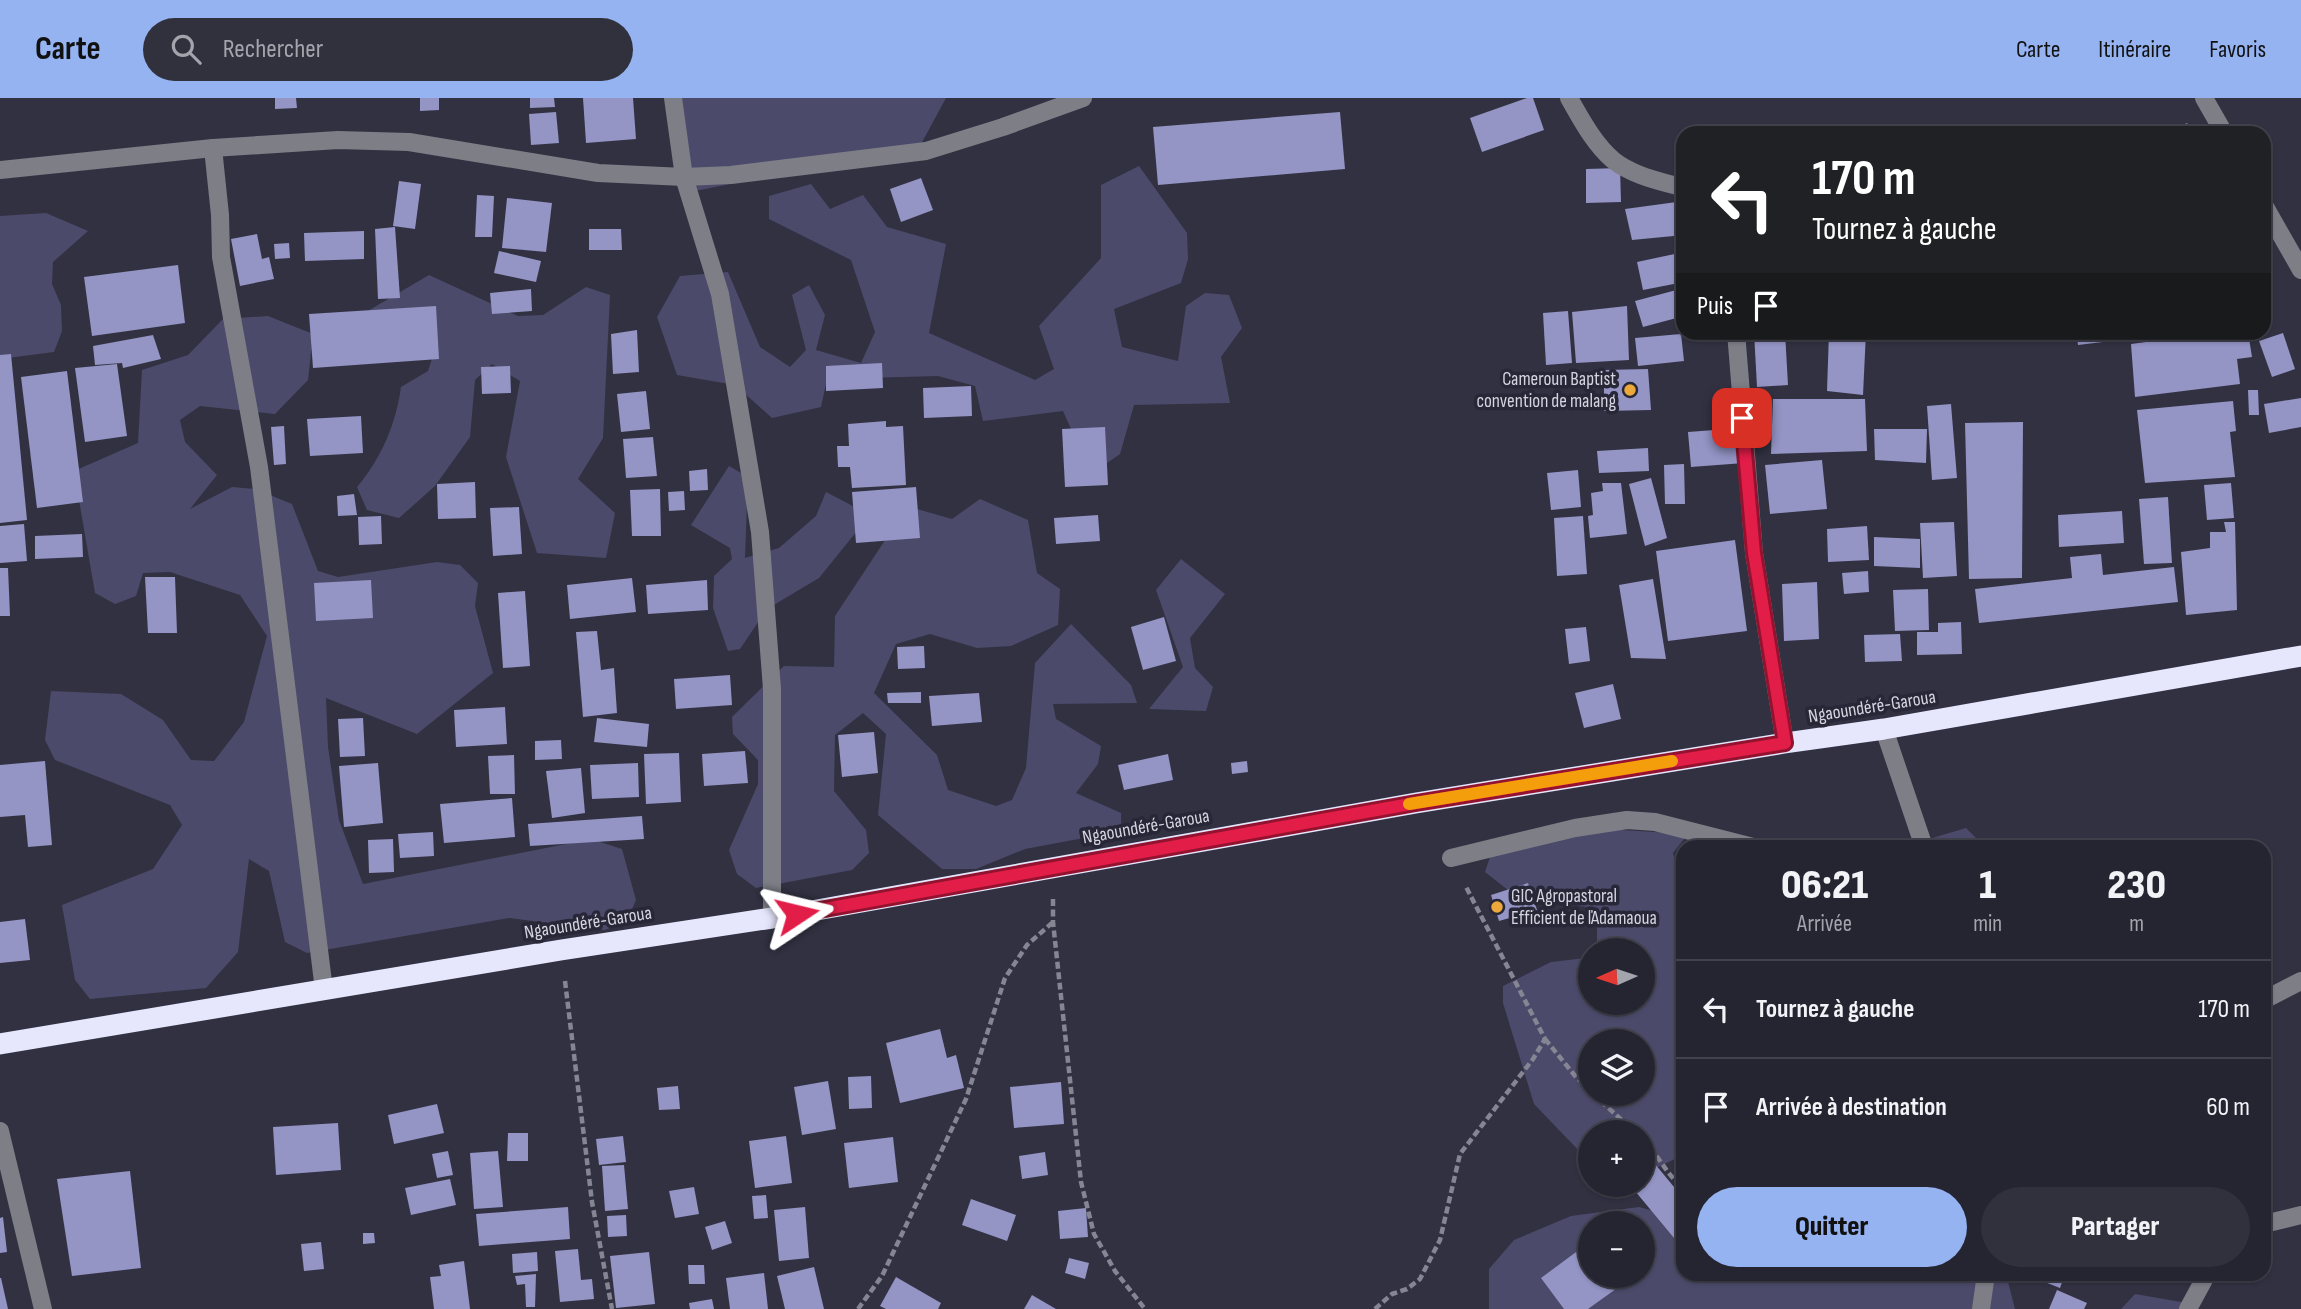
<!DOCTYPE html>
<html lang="fr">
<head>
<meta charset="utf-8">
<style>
	body { margin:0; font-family:"Sofia Sans Condensed",sans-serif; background:#31313e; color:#f1f3f6; height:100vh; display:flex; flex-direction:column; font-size:26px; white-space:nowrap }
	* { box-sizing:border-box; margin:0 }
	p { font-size:23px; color:#a3a5ac }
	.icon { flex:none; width:38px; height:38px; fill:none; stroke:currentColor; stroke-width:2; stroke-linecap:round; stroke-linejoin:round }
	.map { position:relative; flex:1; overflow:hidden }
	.panel { position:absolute; left:1676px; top:742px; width:595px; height:441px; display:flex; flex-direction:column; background:#252532; border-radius:21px; box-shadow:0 2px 5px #0004,0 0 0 2px #42424d }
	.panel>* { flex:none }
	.banner { position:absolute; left:1676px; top:28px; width:595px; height:214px; border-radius:21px; box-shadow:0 2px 5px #0004,0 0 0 2px #42424d; background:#202124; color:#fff; overflow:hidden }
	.needle { width:46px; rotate:267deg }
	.buttons { position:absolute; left:1578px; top:840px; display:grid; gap:14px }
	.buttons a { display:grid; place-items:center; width:77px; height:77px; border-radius:50%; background:#252532; box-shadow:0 2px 5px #0004,0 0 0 2px #42424d; font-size:35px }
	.pin { position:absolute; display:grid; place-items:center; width:60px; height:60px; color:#fff; margin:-30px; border-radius:14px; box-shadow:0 4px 10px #0006 }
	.me { position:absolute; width:77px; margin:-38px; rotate:80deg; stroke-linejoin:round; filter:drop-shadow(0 0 5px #0008) }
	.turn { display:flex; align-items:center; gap:24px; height:147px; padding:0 21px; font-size:32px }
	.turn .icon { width:91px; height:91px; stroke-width:2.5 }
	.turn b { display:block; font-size:49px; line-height:60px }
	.then { display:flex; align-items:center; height:66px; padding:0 21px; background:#0003; gap:14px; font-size:26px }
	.eta { display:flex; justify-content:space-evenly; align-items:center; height:119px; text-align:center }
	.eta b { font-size:42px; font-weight:800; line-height:49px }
	.cta { display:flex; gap:14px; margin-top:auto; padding:14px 21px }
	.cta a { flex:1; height:80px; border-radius:42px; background:#95b2f1; color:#111; font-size:28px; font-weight:800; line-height:80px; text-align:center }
	.cta a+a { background:#31313e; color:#f1f3f6 }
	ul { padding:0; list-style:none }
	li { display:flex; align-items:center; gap:21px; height:98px; padding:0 21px; border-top:2px solid #42424d }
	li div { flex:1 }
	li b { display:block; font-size:26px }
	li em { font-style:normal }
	header { display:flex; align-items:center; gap:42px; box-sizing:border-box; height:98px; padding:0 35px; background:#95b2f1; color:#111 }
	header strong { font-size:33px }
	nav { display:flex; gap:38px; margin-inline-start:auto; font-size:24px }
	.search { width:490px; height:63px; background:#31313e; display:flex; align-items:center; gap:18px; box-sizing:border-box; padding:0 24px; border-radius:38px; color:#a3a5ac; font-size:26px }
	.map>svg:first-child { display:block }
</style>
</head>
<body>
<header>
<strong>Carte</strong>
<div class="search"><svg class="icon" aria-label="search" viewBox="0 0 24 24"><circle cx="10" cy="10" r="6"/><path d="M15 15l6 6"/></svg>Rechercher</div>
<nav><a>Carte</a><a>Itinéraire</a><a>Favoris</a></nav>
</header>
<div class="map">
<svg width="2301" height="1211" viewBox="0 0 2301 1211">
	<rect width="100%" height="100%" fill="#313142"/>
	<g fill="#4b4a6a" fill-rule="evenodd">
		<path d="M666,0H946L920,48L685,95Z"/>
		<path d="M1139,68L1187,135L1188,161L1181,185L1114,211L1122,249L1178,263L1186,208L1205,195L1229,197L1242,230L1221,259L1230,305L1134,307L1120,356L1091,376L1063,313L983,323L975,288L938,278L827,281L821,309L772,320L735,287L677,277L657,219L680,178L728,174L760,249L790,269L806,252L792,197L809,187L825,217L816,252L861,265L875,234L851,162L769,121V98L811,86L830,111L863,97L887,129L946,146L929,235L1035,282L1054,271L1039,228L1101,160V87Z"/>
		<path d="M46,115L88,133L53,164L52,186L61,207L62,233L54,254L0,261V118Z"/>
		<path d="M429,177L518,218L543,217L586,189L610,197L603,340L578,381L615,415L606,460L537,455L506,359L520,283L492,266L475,282L470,339L435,388L399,420L367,412L357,389C381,361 396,326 401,289L428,273L436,249L366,214Z"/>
		<path d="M268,218L313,236L308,282L275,316L200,308L180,322L185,344L217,377L190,411L232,389L255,391L292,406L318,473L338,479L437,464L460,467L478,485L475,508L493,575L417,636L326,600L328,649L339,722L363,786L591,741L622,751L636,802L627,823L605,832L509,820L307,855L285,844L269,773L249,761L238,854L206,890L90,901L75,882L62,807L153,771L182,727L170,707L55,662L45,642L51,593L121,596L163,622L191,662L214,663L244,624L267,538L240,497L170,474L143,475L136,498L115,506L95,495L74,373L138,345L142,272L188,257L223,221Z"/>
		<path d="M729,368L748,379L745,460L779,450L816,418L826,394L870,417L819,480L767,511L740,551L728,553L713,510L714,478L732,461L730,450L691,427Z"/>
		<path d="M980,401L1028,422L1037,475L1060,491L1058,527L1011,548L977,550L930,536L896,546L874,595L937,657L948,692L996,708L1012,702L1026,670L1035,565L1071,526L1131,587L1137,605L1053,606L1056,621L1101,648L1098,666L1076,695L1121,715V733L1025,751L976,771H942L878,717L886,636L863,615L835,637L834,693L866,732L869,755L852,772L756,790L737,776L729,752L758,686V662L733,636L732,619L784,568L834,569L835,518L901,418L917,411L952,421Z"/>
		<path d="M1181,461L1225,496L1190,540L1195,570L1213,589L1206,613L1149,611L1183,569L1156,492Z"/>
		<path d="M1966,730L1985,749H1915L1919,744Z"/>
		<path d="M1605,731L1688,736L1673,755L1684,797L1683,1057L1648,1074H1643V1034H1591V1062L1584,1058L1534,1006L1503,905V888L1551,864L1586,860L1591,853V905H1643V852H1591L1597,844V811L1513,796L1485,774L1490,759ZM1591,943H1643V996H1591Z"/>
		<path d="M1639,1109L1683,1121L1684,1176H2006L2015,1211H1489V1171L1514,1142L1571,1118ZM1591,1125H1643V1178H1591Z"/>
		<path d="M2135,1196L2187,1205V1211H2121Z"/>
	</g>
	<g fill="#9494c5">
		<path d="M275,0H296L297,10L275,11Z"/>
		<path d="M420,0H439V12L420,13Z"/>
		<path d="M530,0H554L555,9L530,10Z"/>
		<path d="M583,0H633L636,41L586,45Z"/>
		<path d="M1527,0H1533L1544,32L1482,54L1470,20Z"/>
		<path d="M556,14L559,45L531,47L529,16Z"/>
		<path d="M1340,14L1345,71L1158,87L1153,29Z"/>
		<path d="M2187,25L2192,35H2168Z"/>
		<path d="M1620,70L1621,104L1586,105V71Z"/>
		<path d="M921,80L933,112L901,124L890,91Z"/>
		<path d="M399,83L421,86L415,131L393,128Z"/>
		<path d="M477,97L494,98L492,139H475Z"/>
		<path d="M507,100L552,105L546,154L502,150Z"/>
		<path d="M1684,103V137L1632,142L1625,111Z"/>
		<path d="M395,129L400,200L378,201L375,131Z"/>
		<path d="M589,131H621L622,152H589Z"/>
		<path d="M364,133V161L305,163L304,135Z"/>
		<path d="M257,136L262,161L269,159L274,181L240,188L231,141Z"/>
		<path d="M289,145L290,160L275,161L274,146Z"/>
		<path d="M499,153L541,163L536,184L494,175Z"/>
		<path d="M1684,154V184L1643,192L1637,164Z"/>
		<path d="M178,167L185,225L92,238L84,179Z"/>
		<path d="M1684,190V218L1643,229L1635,203Z"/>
		<path d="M531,191L532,213L492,216L490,195Z"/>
		<path d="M436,208L439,261L313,270L309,216Z"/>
		<path d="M1627,208L1629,262L1576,265L1572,214Z"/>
		<path d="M1568,213L1572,265L1546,267L1543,215Z"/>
		<path d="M637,232L639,274L613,276L611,236Z"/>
		<path d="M1754,234H1785L1788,287L1757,289Z"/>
		<path d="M1829,234H1866L1863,297L1827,293Z"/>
		<path d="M2076,234H2135L2136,240L2078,247Z"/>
		<path d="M2222,234H2248L2252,259L2237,261L2240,286L2135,299L2131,246Z"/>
		<path d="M2283,235L2295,271L2272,279L2259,243Z"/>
		<path d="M1681,236L1684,263L1638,268L1635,240Z"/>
		<path d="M153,237L161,261L123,270L122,265L95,267L93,248Z"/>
		<path d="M11,256L27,422L0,425V257Z"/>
		<path d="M882,265L883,290L826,293V268Z"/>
		<path d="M117,266L127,338L85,344L75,270Z"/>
		<path d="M510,268L511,295L482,296L481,269Z"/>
		<path d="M1648,271L1651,312L1604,313V272Z"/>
		<path d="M67,273L83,404L37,410L21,279Z"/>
		<path d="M971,288L972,318L924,320L923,290Z"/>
		<path d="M2248,292H2258L2259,317H2249Z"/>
		<path d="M646,293L650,331L621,334L617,296Z"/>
		<path d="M2301,300V329L2269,335L2264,306Z"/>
		<path d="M1773,301H1865L1867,353L1771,356Z"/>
		<path d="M2233,303L2236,333L2230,334L2235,379L2145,385L2137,312Z"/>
		<path d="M1951,306L1957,380L1932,382L1927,308Z"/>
		<path d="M361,318L363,355L310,358L307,321Z"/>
		<path d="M886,323V329L903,328L906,387L852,390L850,369H838L837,348H849L848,326Z"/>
		<path d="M2023,324L2022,480L1969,481L1965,325Z"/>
		<path d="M284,328L286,366L274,367L271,329Z"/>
		<path d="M1105,329L1108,387L1065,389L1062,331Z"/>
		<path d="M1741,330L1744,365L1691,369L1688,334Z"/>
		<path d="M1874,331H1927L1926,365L1875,362Z"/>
		<path d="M653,339L657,378L626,380L623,341Z"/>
		<path d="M1648,350L1649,373L1599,375L1597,353Z"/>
		<path d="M1822,362L1827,411L1770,416L1765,367Z"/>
		<path d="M1684,366L1685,406H1665L1664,367Z"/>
		<path d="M707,371L708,392L690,393L689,373Z"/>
		<path d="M1578,372L1581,409L1551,412L1547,375Z"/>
		<path d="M1651,380L1667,440L1645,448L1629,386Z"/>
		<path d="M475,384L476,420L438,421L437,386Z"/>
		<path d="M1602,385H1621L1627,436L1590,440L1588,418L1593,417L1591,395L1603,393Z"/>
		<path d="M2231,385L2234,420L2207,422L2204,387Z"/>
		<path d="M916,389L920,440L856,445L852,394Z"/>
		<path d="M660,391L661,438H632L630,392Z"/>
		<path d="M684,393L685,412L669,413L668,394Z"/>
		<path d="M354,396L357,417L338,418L337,398Z"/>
		<path d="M2168,399L2172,465L2144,466L2139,401Z"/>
		<path d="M519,409L522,456L493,458L490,410Z"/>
		<path d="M2122,413L2124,445L2059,449L2058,417Z"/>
		<path d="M1098,417L1100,443L1056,446L1054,420Z"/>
		<path d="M381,418L382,446L359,447L358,419Z"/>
		<path d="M1583,418L1587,476L1557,478L1554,420Z"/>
		<path d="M1954,424L1957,478L1923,480L1920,425Z"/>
		<path d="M2224,424H2235L2237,512L2186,517L2181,454L2210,450V434H2226Z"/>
		<path d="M24,426L27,463L0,465V428Z"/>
		<path d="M1867,428L1869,462L1828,464L1827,431Z"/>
		<path d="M82,436L83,459L35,461V438Z"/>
		<path d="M1874,439L1920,441V470L1874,468Z"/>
		<path d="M1735,442L1747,533L1668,543L1656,453Z"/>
		<path d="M2101,456L2103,477L2174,469L2178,504L1979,525L1975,491L2072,480L2070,459Z"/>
		<path d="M0,470H8L10,518H0Z"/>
		<path d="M1868,473L1869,494L1844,496L1842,475Z"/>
		<path d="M145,479H175L177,535H148Z"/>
		<path d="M632,480L636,514L570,521L567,487Z"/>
		<path d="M1653,481L1666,561L1631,560L1619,487Z"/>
		<path d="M371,482L373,520L316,523L314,485Z"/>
		<path d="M707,482L708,512L648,516L646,487Z"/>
		<path d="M1817,484L1819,541L1784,543L1782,486Z"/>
		<path d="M1928,491L1929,532L1895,533L1893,492Z"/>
		<path d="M525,493L530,568L503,570L498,495Z"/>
		<path d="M1164,519L1176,563L1143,572L1131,529Z"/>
		<path d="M1961,524L1962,556L1917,557V534H1938V525Z"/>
		<path d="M1586,529L1590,563L1569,566L1565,531Z"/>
		<path d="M597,533L601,572L614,570L617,615L583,619L576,534Z"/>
		<path d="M1900,536L1902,563L1865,564L1864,537Z"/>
		<path d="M924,548L925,570L898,571L897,549Z"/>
		<path d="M730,577L732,607L676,611L674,581Z"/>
		<path d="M1613,586L1621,621L1584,630L1575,595Z"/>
		<path d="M921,594V605H888L887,595Z"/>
		<path d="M979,595L982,624L932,628L929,598Z"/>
		<path d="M505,609L507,646L456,649L454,612Z"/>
		<path d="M363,620L365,658L340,659L338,621Z"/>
		<path d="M597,620L649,626L647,649L594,644Z"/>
		<path d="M874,634L878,675L842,679L838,637Z"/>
		<path d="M561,642L562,661L535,662V643Z"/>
		<path d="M745,653L748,685L704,688L702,656Z"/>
		<path d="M679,655L681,704L646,706L644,656Z"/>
		<path d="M1168,656L1173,682L1124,692L1118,667Z"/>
		<path d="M514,657L515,696H490L488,658Z"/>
		<path d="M45,663L52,747L28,749L25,717L0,719V667Z"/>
		<path d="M1247,663L1248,674L1232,676L1231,665Z"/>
		<path d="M378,665L383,725L344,729L339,668Z"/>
		<path d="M638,665L639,699L592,701L590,667Z"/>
		<path d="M581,670L585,715L552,720L546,673Z"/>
		<path d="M512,700L515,739L444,745L440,706Z"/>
		<path d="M642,718L644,741L530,748L528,726Z"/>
		<path d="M433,734L434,758L400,760L398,736Z"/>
		<path d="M393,741L394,774L369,775L368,742Z"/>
		<path d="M1528,785L1537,812L1499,823L1491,797Z"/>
		<path d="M25,821L30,862L0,865V824Z"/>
		<path d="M940,931L947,960L956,957L964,990L900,1005L886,945Z"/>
		<path d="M871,978L872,1010L849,1011L848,979Z"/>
		<path d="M828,983L836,1031L802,1037L794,989Z"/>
		<path d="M1061,984L1064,1026L1014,1030L1010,989Z"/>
		<path d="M678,988L680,1011L659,1012L657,990Z"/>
		<path d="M437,1006L444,1035L394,1046L388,1017Z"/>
		<path d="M338,1025L341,1072L276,1077L273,1029Z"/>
		<path d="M508,1035H528V1063H507Z"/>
		<path d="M623,1038L626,1064L599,1067L596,1041Z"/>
		<path d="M786,1038L792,1085L755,1090L749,1043Z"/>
		<path d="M893,1039L898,1084L849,1090L844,1045Z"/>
		<path d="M448,1053L453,1077L437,1080L432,1056Z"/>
		<path d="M498,1053L503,1109L474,1111L470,1055Z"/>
		<path d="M1045,1054L1048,1077L1022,1081L1019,1058Z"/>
		<path d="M1645,1054L1684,1101V1152L1630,1087H1643V1056Z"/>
		<path d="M624,1067L628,1111L605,1113L602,1068Z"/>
		<path d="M130,1073L141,1170L72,1178L57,1081Z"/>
		<path d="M450,1081L456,1107L411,1117L405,1090Z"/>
		<path d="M694,1089L699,1116L675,1120L669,1093Z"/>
		<path d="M766,1097L768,1120L754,1121L752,1098Z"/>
		<path d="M971,1101L1016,1117L1007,1143L962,1127Z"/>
		<path d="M568,1109L570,1141L479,1148L476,1116Z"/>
		<path d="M805,1109L809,1160L779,1163L774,1112Z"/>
		<path d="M1086,1110L1088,1139L1060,1141L1058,1113Z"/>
		<path d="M626,1117L627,1138L608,1139L607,1118Z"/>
		<path d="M3,1119L7,1154L0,1155V1120Z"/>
		<path d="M725,1123L732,1145L712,1152L705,1129Z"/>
		<path d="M363,1135H374L375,1145L363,1146Z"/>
		<path d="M1591,1143V1178H1634L1588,1211H1564L1541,1180Z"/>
		<path d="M1643,1143L1656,1161L1643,1171Z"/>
		<path d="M321,1144L324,1171L304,1173L301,1146Z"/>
		<path d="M578,1151L581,1182L592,1181L594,1201L560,1204L555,1153Z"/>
		<path d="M537,1154L538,1173L513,1175L512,1156Z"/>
		<path d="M649,1154L655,1206L616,1210L610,1158Z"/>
		<path d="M1069,1160L1089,1165L1085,1181L1065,1175Z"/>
		<path d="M464,1163L470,1211H434L430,1179L441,1178L439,1167Z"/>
		<path d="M688,1167H704L705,1186H689Z"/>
		<path d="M814,1169L824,1211H785L777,1178Z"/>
		<path d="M764,1175L768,1211H730L726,1180Z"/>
		<path d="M536,1176L535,1209H526L525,1186L517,1187L515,1178Z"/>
		<path d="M2024,1176H2065L2060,1190Z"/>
		<path d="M896,1179L941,1205L938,1211H886L880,1208Z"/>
		<path d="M0,1180H1L8,1211H0Z"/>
		<path d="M2057,1192L2087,1205L2084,1211H2049Z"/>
		<path d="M1032,1197L1056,1211H1024Z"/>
		<path d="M712,1201L714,1211H690L689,1205Z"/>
	</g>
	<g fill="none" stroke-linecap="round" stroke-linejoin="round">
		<g stroke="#858593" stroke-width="4.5" stroke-dasharray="7 3.5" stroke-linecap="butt">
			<path d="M1053,801V824L1081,1084L1094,1136L1115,1173L1145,1211"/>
			<path d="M565,883L592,1104L612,1211"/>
			<path d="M1545,941L1576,979L1591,993"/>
			<path d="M1593,996L1635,1034"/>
			<path d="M1643,1042C1659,1057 1666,1077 1684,1090"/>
			<path d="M858,1211L882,1178L966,1001L1005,880L1027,847L1052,825"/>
			<path d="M1375,1211L1392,1196L1407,1191L1420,1181L1440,1142L1460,1056L1533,961L1545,941L1465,787"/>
		</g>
		<g stroke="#7e7e87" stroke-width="18">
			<path d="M673,0L684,79L720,196L760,434L772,591V820"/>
			<path d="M1569,0C1581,21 1594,46 1613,62C1633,78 1660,83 1684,90"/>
			<path d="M2204,0L2224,35"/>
			<path d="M213,50L220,117L221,159L259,369L324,892"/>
			<path d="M0,72L213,50L338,42L409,44L598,75L684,79L731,77L926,53L1003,29L1083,0"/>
			<path d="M2264,107L2301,172"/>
			<path d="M1736,234L1754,455L1785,645"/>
			<path d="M1884,631L1924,749"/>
			<path d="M1451,760L1575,730L1627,722L1655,724L1753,749"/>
			<path d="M2264,902L2301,883"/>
			<path d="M0,1033L43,1211"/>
			<path d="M2264,1126L2301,1117"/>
			<path d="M1981,1211L1986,1176"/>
			<path d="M2188,1211L2207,1176"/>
		</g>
		<path stroke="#e6e6fd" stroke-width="21" d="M0,946L561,852L772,820L1416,705L1785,645L1884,631L2301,558"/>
	</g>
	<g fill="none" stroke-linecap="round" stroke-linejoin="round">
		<g stroke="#92132f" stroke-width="18">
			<path id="route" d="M797,816L1416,705L1785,645L1754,455L1742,320"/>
		</g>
		<use href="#route" stroke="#e11d48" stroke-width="12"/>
		<path stroke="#f59e0b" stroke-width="12" d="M1409,706L1672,663"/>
	</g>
	<g fill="#eda83b" stroke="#272738" stroke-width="2.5">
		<circle cx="1630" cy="292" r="7"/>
		<circle cx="1497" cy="809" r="7"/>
	</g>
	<g text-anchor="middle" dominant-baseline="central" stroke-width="7" stroke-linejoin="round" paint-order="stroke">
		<g font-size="19" fill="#d5d5e0" stroke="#272738" text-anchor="end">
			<text x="1616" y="281">Cameroun Baptist<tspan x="1616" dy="22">convention de malang</tspan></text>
			<text x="1511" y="798" text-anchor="start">GIC Agropastoral<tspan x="1511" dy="22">Efficient de ľAdamaoua</tspan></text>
		</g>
		<g font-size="19" fill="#d5d5e0" stroke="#272738">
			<text transform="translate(1872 609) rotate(-9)">Ngaoundéré-Garoua</text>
			<text transform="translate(1146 729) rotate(-10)">Ngaoundéré-Garoua</text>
			<text transform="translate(588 825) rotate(-9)">Ngaoundéré-Garoua</text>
		</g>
	</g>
</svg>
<div class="buttons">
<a><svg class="needle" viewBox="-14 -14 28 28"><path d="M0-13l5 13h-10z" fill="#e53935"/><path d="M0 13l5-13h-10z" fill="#a3a5ac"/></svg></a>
<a><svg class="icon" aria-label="layers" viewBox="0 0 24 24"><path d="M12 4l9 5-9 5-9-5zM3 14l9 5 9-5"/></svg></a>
<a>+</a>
<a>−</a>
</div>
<div class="pin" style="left:1742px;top:320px;background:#d93025"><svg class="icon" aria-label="arrive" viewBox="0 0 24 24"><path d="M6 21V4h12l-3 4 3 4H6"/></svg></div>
<svg class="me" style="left:797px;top:816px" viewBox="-20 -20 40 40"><path d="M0-17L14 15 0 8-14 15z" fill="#e11d48" stroke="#fff" stroke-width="4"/></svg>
<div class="banner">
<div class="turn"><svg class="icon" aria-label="left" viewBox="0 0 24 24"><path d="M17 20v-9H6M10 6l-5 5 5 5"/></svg><div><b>170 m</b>Tournez à gauche</div></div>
<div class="then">Puis<svg class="icon" aria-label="arrive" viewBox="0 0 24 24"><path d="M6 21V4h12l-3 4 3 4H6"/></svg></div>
</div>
<section class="panel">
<div class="eta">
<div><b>06:21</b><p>Arrivée</p></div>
<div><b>1</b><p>min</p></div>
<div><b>230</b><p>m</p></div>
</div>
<ul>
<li><svg class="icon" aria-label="left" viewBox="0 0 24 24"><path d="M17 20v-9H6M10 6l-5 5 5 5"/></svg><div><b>Tournez à gauche</b></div><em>170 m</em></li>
<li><svg class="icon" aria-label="arrive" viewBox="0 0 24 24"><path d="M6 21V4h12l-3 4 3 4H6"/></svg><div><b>Arrivée à destination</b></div><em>60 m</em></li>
</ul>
<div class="cta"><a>Quitter</a><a>Partager</a></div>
</section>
</div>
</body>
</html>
